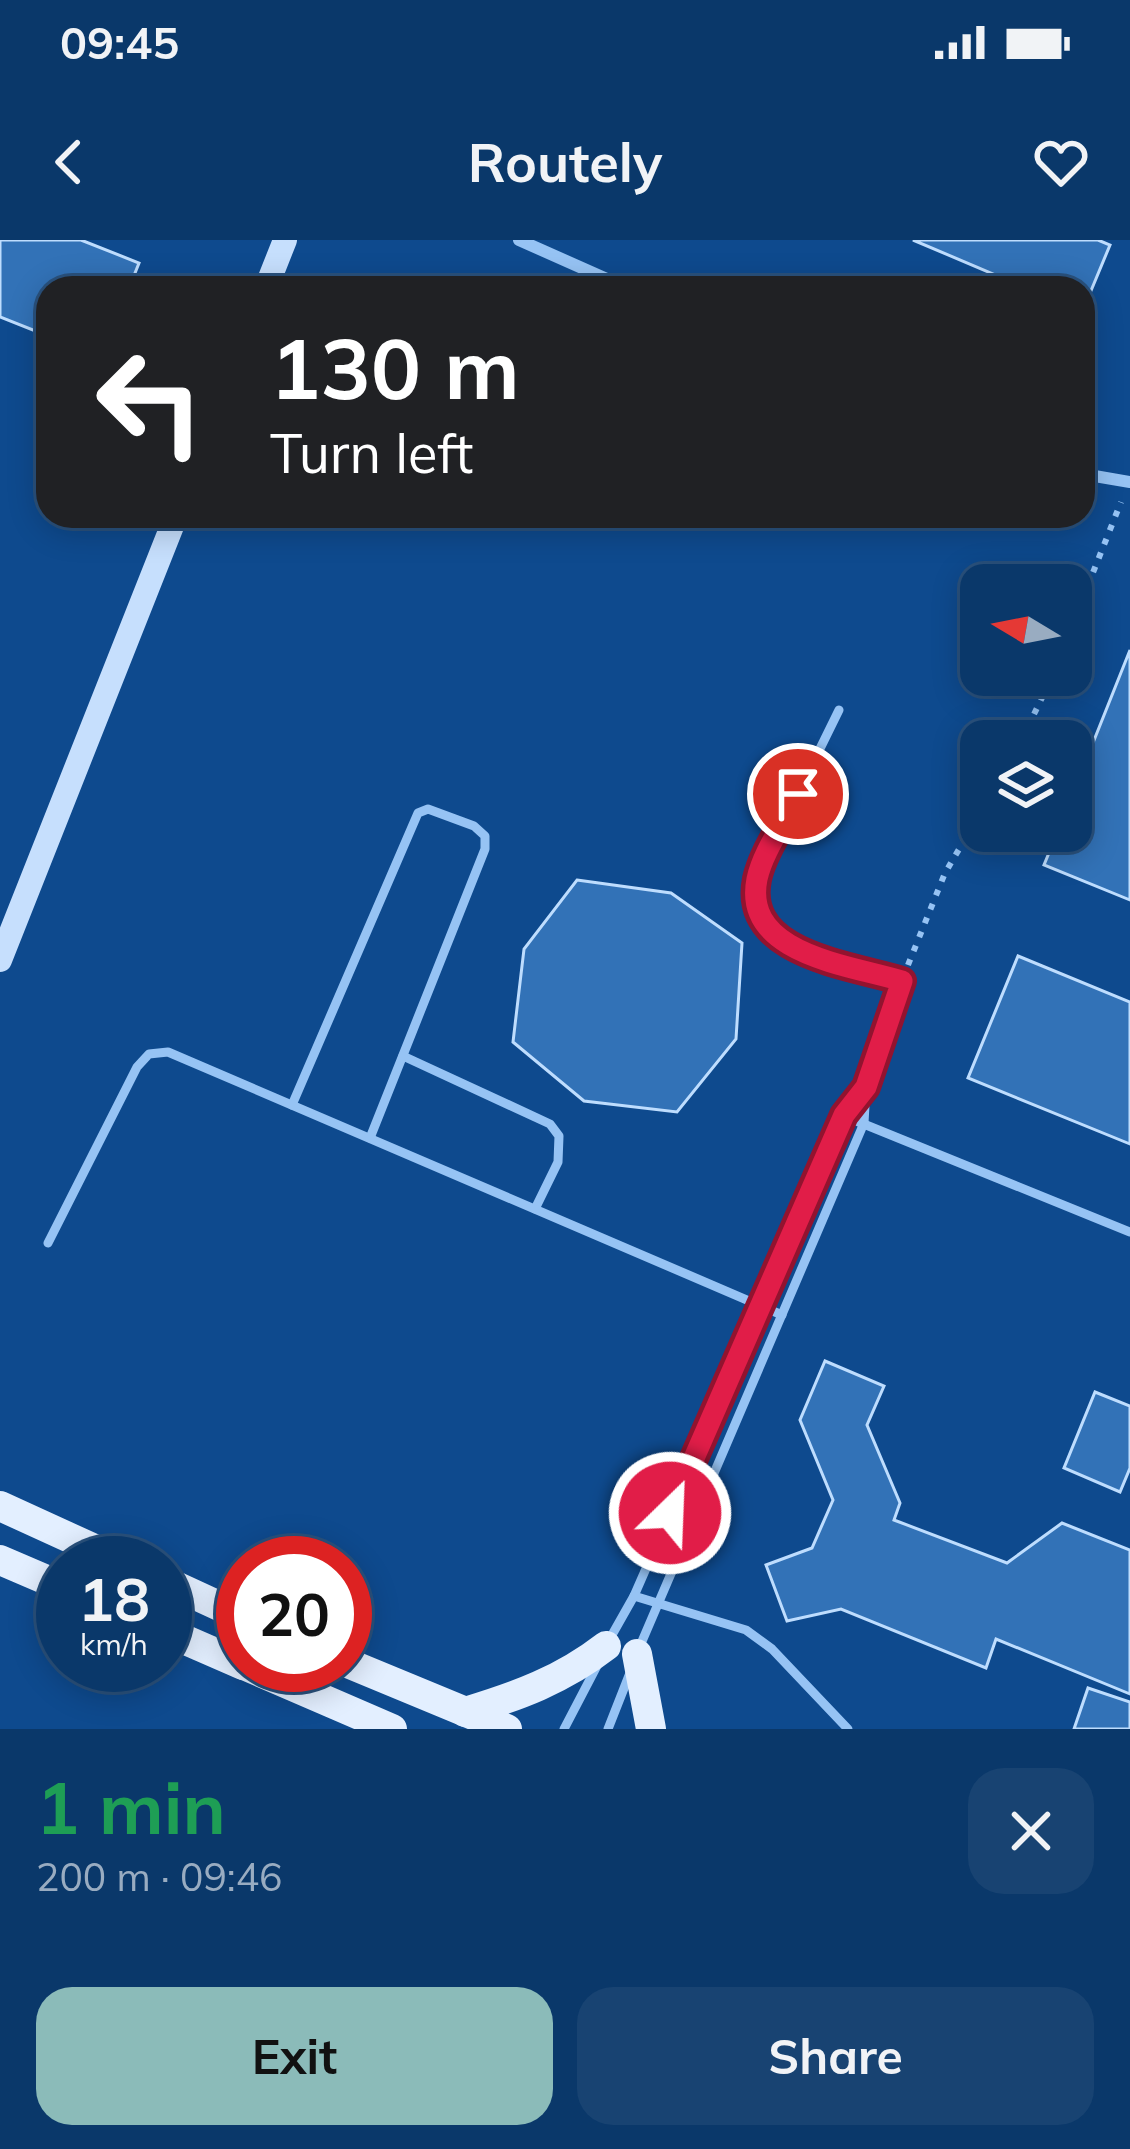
<!DOCTYPE html>
<html lang="en">
<head>
<meta charset="utf-8">
<style>
	body { margin:0; font-family:Mulish,sans-serif; background:#184372; color:#f1f3f6; height:100vh; display:flex; flex-direction:column; font-size:45px; white-space:nowrap }
	* { box-sizing:border-box; margin:0 }
	p { font-size:39px; color:#99acc1 }
	.icon { flex:none; width:66px; height:66px; fill:none; stroke:currentColor; stroke-width:2; stroke-linecap:round; stroke-linejoin:round }
	.map { position:relative; height:1489px; overflow:hidden }
	.details { display:flex; flex-direction:column; background:#0a386a; flex:1 }
	.details>* { flex:none }
	.hud { position:absolute; left:36px; top:36px; width:1059px; height:252px; border-radius:36px; box-shadow:0 6px 30px #0003,0 0 0 3px #2a527e; background:#202124; color:#fff; overflow:hidden }
	.needle { width:78px; rotate:280deg }
	.tools { position:absolute; left:960px; top:324px; display:grid; gap:24px }
	.tools a { display:grid; place-items:center; width:132px; height:132px; border-radius:24px; background:#0a386a; box-shadow:0 6px 30px #0003,0 0 0 3px #2a527e; font-size:60px }
	.speed { position:absolute; left:36px; top:1296px; display:flex; gap:24px; font-size:60px; font-weight:700; text-align:center }
	.speed>* { display:grid; place-content:center; width:156px; height:156px; border-radius:50%; background:#0a386a; box-shadow:0 6px 30px #0003,0 0 0 3px #2a527e; line-height:1 }
	.speed small { font-size:30px; font-weight:400 }
	.speed .limit { border:18px solid #d22; background:#fff; color:#111 }
	.pin { position:absolute; display:grid; place-items:center; width:102px; height:102px; color:#fff; margin:-51px; border:6px solid #fff; border-radius:50%; box-shadow:0 3px 12px #0007 }
	.me { position:absolute; width:132px; margin:-66px; rotate:24deg; stroke-linejoin:round; filter:drop-shadow(0 0 9px #0008) }
	.turn { display:flex; align-items:center; gap:42px; height:252px; padding:0 36px; font-size:54px }
	.turn .icon { width:156px; height:156px; stroke-width:2.5 }
	.turn b { display:block; font-size:84px; line-height:102px }
	.round { display:grid; place-items:center; flex:none; width:126px; height:126px; border-radius:36px; background:#184372 }
	.headline { display:flex; align-items:center; justify-content:space-between; height:204px; padding:0 36px }
	h1 { font-size:72px; font-weight:700; line-height:90px; color:#1e9e55 }
	.primary-button { display:flex; gap:24px; margin-top:auto; padding:24px 36px }
	.primary-button a { flex:1; height:138px; border-radius:36px; background:#8bbbb9; color:#111; font-size:48px; font-weight:700; line-height:138px; text-align:center }
	.primary-button a+a { background:#184372; color:#f1f3f6 }
	.status { display:flex; justify-content:space-between; align-items:center; height:84px; padding:0 60px; background:#0a386a; direction:ltr }
	.status svg { height:33px; fill:currentColor }
	header { display:flex; justify-content:space-between; align-items:center; height:156px; padding:0 36px; background:#0a386a; font-size:54px; font-weight:700 }
	.map>svg:first-child { display:block }
</style>
</head>
<body>
<div class="status"><b>09:45</b><svg viewBox="0 0 49 12"><path d="M0 12V9h3v3zM5 12V6h3v6zM10 12V3h3v9zM15 12V0h3v12zM26 1h20v11H26zM47 4h2v5h-2z"/></svg></div>
<header><svg class="icon" aria-label="back" viewBox="0 0 24 24"><path d="M15 5l-7 7 7 7"/></svg>Routely<svg class="icon" aria-label="heart" viewBox="0 0 24 24"><path d="M12 20l-8-8c-3-5 5-10 8-4 3-6 11-1 8 4z"/></svg></header>
<div class="map">
<svg width="1130" height="1489" viewBox="0 0 1130 1489">
	<rect width="100%" height="100%" fill="#0e4a8e"/>
	<g fill="#3272b7" stroke="#beddfe" stroke-width="3">
		<path d="M0,0H81L139,23L129,48H48V96L0,77Z"/>
		<path d="M913,0H1098L1110,5L1083,70V48H1026Z"/>
		<path d="M1130,410V660L1044,625L1058,591H1071V558Z"/>
		<path d="M577,640L671,653L742,703L736,799L677,872L584,861L513,802L524,709Z"/>
		<path d="M1018,716L1130,762V904L968,838Z"/>
		<path d="M825,1121L884,1146L867,1185L900,1263L894,1280L1007,1323L1062,1283L1130,1310V1454L996,1399L986,1428L841,1369L787,1381L766,1325L812,1308L833,1260L800,1180Z"/>
		<path d="M1095,1152L1130,1166V1228L1120,1252L1064,1228Z"/>
		<path d="M1088,1448L1130,1462V1489H1074Z"/>
	</g>
	<g fill="none" stroke-linecap="round" stroke-linejoin="round">
		<g stroke="#96c3f4" stroke-width="6" stroke-dasharray="6 9" stroke-linecap="butt">
			<path d="M1071,388L1121,262"/>
			<path d="M1021,501L1053,435"/>
			<path d="M908,725L945,633L981,572"/>
		</g>
		<g stroke="#96c3f4" stroke-width="9">
			<path d="M403,816L550,884L559,896L558,922L535,969"/>
			<path d="M292,865L418,573L428,569L474,586L485,596V609L370,898"/>
			<path d="M844,876L1130,992"/>
			<path d="M48,1003L137,827L149,814L168,812L782,1075"/>
			<path d="M634,1356L746,1390L772,1409L848,1489"/>
			<path d="M608,1402L634,1356L844,876L866,847"/>
			<path d="M640,1406L864,883L866,847L902,741L796,708L770,693L759,677L757,637L839,470"/>
			<path d="M564,1489L599,1422"/>
			<path d="M608,1489L630,1433"/>
		</g>
		<g stroke="#96c3f4" stroke-width="12">
			<path d="M519,0L627,48"/>
			<path d="M1083,234L1130,242"/>
		</g>
		<g stroke="#c6dffd" stroke-width="24">
			<path d="M266,48L285,0"/>
			<path d="M0,720L176,276"/>
		</g>
		<g stroke="#e3efff" stroke-width="30">
			<path d="M0,1266L125,1323"/>
			<path d="M0,1320L63,1347"/>
			<path d="M165,1341L243,1377"/>
			<path d="M165,1391L243,1425"/>
			<path d="M637,1414L651,1489"/>
			<path d="M345,1422L507,1489"/>
			<path d="M244,1425L392,1489"/>
			<path d="M465,1472C518,1456 562,1440 606,1406"/>
		</g>
	</g>
	<g fill="none" stroke-linecap="round" stroke-linejoin="round">
		<g stroke="#92132f" stroke-width="30">
			<path id="route" d="M670,1273L844,875L866,847L902,741C851,725 742,715 757,639C763,611 786,580 798,554"/>
		</g>
		<use href="#route" stroke="#e11d48" stroke-width="21"/>
	</g>
</svg>
<div class="tools">
<a><svg class="needle" viewBox="-14 -14 28 28"><path d="M0-13l5 13h-10z" fill="#e53935"/><path d="M0 13l5-13h-10z" fill="#99acc1"/></svg></a>
<a><svg class="icon" aria-label="layers" viewBox="0 0 24 24"><path d="M12 4l9 5-9 5-9-5zM3 14l9 5 9-5"/></svg></a>
</div>
<div class="speed"><div>18<small>km/h</small></div><div class="limit">20</div></div>
<div class="pin" style="left:798px;top:554px;background:#d93025"><svg class="icon" aria-label="arrive" viewBox="0 0 24 24"><path d="M6 21V4h12l-3 4 3 4H6"/></svg></div>
<svg class="me" style="left:670px;top:1273px" viewBox="-20 -20 40 40"><circle r="17" fill="#e11d48" stroke="#fff" stroke-width="3"/><path d="M0-11L8 9 0 5-8 9z" fill="#fff"/></svg>
<div class="hud">
<div class="turn"><svg class="icon" aria-label="left" viewBox="0 0 24 24"><path d="M17 20v-9H6M10 6l-5 5 5 5"/></svg><div><b>130 m</b>Turn left</div></div>
</div>
</div>
<section class="details">
<div class="headline"><div><h1>1 min</h1><p>200 m · 09:46</p></div><a class="round"><svg class="icon" aria-label="close" viewBox="0 0 24 24"><path d="M6 6l12 12M18 6L6 18"/></svg></a></div>
<div class="primary-button"><a>Exit</a><a>Share</a></div>
</section>
</body>
</html>
